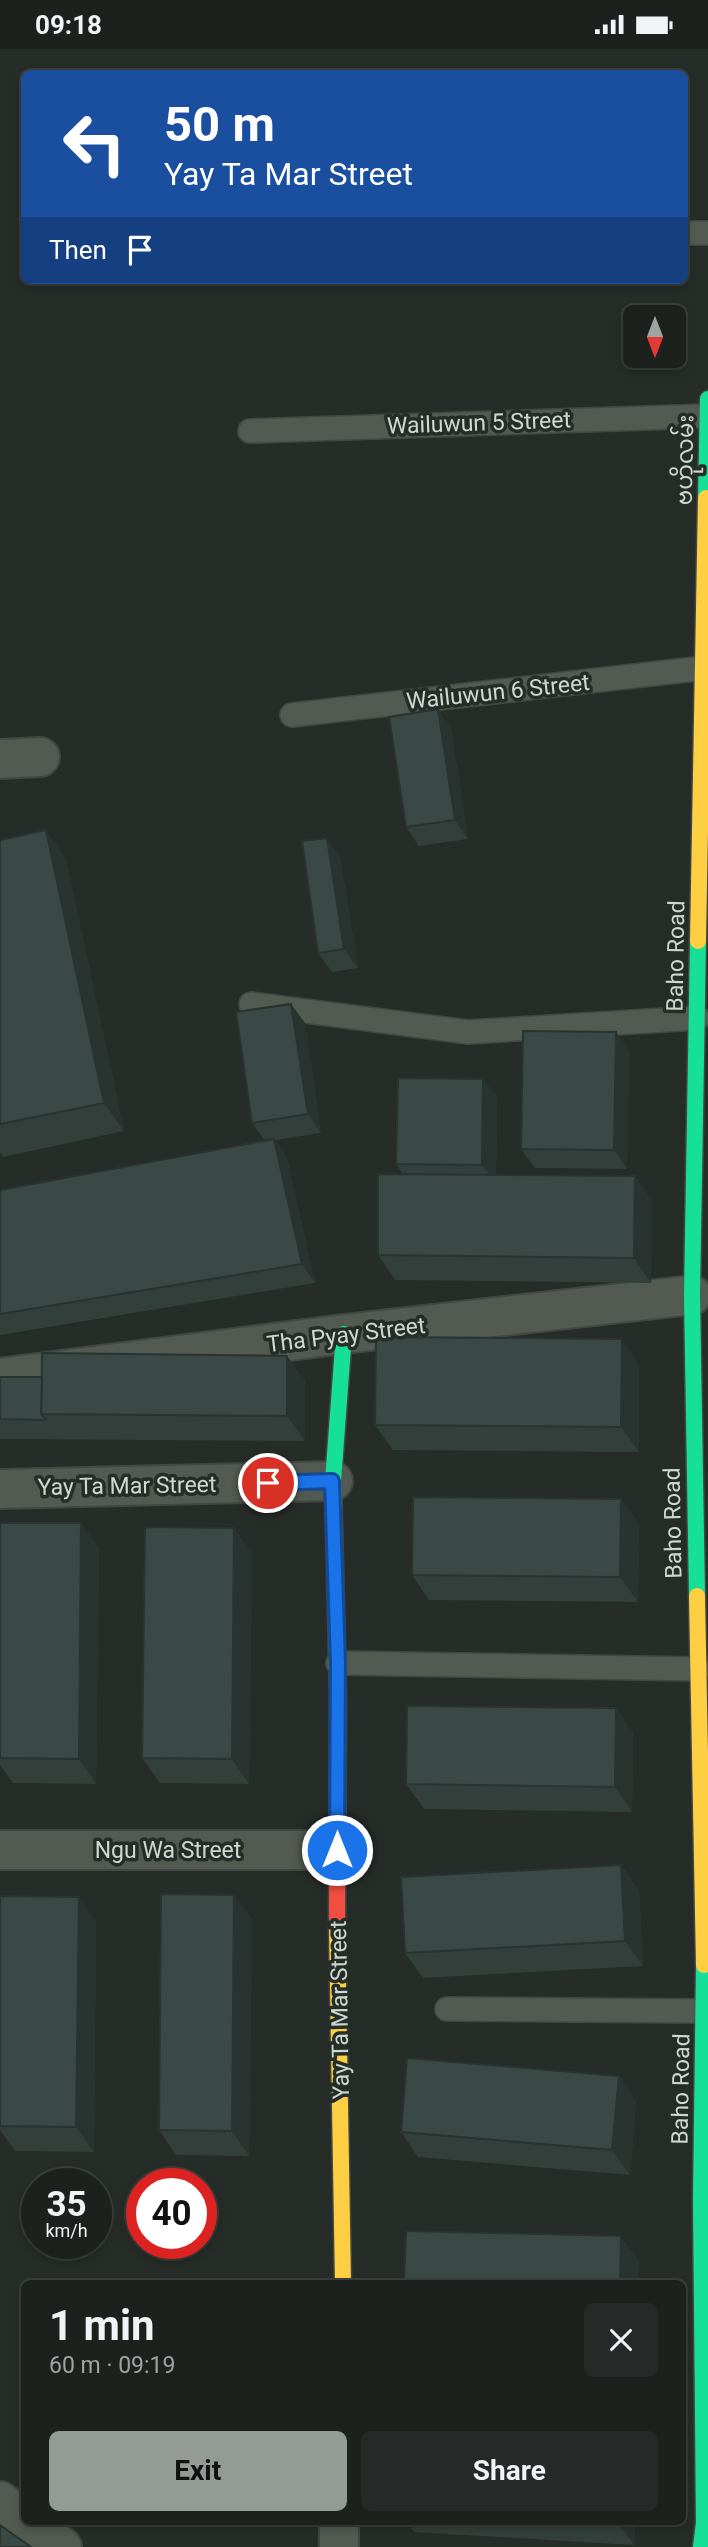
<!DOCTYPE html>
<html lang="en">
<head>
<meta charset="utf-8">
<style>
	body { margin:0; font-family:Roboto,"Noto Sans Myanmar",sans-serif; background:#252927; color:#f1f3f6; height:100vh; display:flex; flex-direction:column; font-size:26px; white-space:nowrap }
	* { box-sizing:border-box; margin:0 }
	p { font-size:23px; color:#a0a3a4 }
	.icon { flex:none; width:38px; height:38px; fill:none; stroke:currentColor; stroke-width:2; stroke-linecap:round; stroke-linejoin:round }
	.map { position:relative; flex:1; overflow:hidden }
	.panel { position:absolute; left:21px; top:2231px; width:665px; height:245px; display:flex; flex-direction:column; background:#1c211e; border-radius:10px; box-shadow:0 4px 10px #0003,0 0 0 2px #3a3e3c }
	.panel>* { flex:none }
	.top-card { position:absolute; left:21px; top:21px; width:667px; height:214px; border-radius:10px; box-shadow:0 4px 10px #0003,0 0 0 2px #3a3e3c; background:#1a4fa0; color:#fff; overflow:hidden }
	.needle { width:46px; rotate:180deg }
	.tools { position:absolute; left:623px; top:256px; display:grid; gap:14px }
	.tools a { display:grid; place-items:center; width:63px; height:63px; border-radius:10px; background:#1c211e; box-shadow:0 4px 10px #0003,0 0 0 2px #3a3e3c; font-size:35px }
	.speed { position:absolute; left:21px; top:2119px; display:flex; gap:14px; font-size:35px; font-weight:700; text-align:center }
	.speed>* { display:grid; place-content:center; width:91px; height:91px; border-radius:50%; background:#1c211e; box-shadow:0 4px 10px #0003,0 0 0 2px #3a3e3c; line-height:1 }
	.speed small { font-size:18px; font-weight:400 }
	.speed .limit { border:10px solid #d22; background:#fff; color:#111 }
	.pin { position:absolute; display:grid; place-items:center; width:60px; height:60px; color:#fff; margin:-30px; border:4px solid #fff; border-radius:50%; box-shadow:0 2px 7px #0007 }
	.me { position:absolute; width:77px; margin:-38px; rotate:0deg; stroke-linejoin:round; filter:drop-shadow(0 0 5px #0008) }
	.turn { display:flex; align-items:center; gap:24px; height:147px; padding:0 28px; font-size:32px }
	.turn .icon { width:91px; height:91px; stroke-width:2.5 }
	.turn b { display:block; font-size:49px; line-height:60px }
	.then { display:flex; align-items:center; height:66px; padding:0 28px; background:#0003; gap:14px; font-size:26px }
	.round { display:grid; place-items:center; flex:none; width:74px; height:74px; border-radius:10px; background:#252927 }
	.overview { display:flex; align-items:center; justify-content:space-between; height:119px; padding:0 28px }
	h1 { font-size:42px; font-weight:700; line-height:52px }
	.button { display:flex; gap:14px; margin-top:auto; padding:14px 28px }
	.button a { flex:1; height:80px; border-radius:10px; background:#949b96; color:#111; font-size:28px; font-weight:700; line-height:80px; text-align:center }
	.button a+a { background:#252927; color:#f1f3f6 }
	.status { display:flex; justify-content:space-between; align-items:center; height:49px; padding:0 35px; background:#1c211e; direction:ltr }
	.status svg { height:19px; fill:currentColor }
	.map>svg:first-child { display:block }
</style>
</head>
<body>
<div class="status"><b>09:18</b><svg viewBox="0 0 49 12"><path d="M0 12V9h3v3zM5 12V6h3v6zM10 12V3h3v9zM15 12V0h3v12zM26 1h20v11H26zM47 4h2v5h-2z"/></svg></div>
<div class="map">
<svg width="708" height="2498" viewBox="0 0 708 2498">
	<rect width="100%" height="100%" fill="#262c28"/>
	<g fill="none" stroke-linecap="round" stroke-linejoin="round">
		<g stroke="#424743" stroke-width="26">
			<g id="lane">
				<path d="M684,184H708"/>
				<path d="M250,382L708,367"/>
				<path d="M292,666L704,619"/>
				<path d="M251,955L468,983L698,969"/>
				<path d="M338,1614L698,1620"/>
				<path d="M447,1960L705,1962"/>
			</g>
		</g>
		<g stroke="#424743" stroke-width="42">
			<g id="street">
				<path d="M0,710L40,708"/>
				<path d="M0,1329L344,1285L692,1246"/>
				<path d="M0,1440L333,1432"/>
				<path d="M0,1801H336"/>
				<path d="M0,2452L24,2470"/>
				<path d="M28,2473L62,2498"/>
				<path d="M339,2498V2473"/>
			</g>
		</g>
		<g stroke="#424743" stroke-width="19">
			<g id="fast">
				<path d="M706,449L708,350"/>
				<path d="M697,1547L692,1246L698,892"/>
				<path d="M338,1648L333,1432L344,1285"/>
				<path d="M701,2498L704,2474L701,2150L704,1916"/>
			</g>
		</g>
		<g stroke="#424743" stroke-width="19">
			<g id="slow">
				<path d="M698,892L706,449"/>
				<path d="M697,1547L704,1916"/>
				<path d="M337,1878L343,2235"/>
			</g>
		</g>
		<g stroke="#424743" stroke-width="19">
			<path id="jam" d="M337,1878L338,1648"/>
		</g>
		<use href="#lane" stroke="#535a51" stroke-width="23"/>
		<use href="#street" stroke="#535a51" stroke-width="38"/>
		<use href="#fast" stroke="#16e098" stroke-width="16"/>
		<use href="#slow" stroke="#ffcf43" stroke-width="16"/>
		<use href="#jam" stroke="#f24e42" stroke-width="16"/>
	</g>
	<g fill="#323f3b">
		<path d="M438,660L451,680L468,790L419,797L406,778Z"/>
		<path d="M0,791L66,810L124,1082L3,1108L0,1104Z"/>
		<path d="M340,808L358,919L332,923L318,904Z"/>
		<path d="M305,974L321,1084L275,1091L287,1109L315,1234L0,1286V1141L265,1092L252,1074Z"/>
		<path d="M629,1002L627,1120L535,1119L521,1100Z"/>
		<path d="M483,1030L497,1049L496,1126L635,1127L652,1152L651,1234L395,1231L378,1206L403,1125L396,1115Z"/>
		<path d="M287,1307L305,1332V1392L0,1390V1328H42Z"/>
		<path d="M639,1315V1403L393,1401L375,1376Z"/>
		<path d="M621,1450L639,1475L638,1553L429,1551L412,1526Z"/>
		<path d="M0,1474L99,1499L96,1735L13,1734L0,1716Z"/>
		<path d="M234,1479L252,1504L249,1735L160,1734L142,1709Z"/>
		<path d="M616,1659L633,1684L632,1763L424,1760L406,1735Z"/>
		<path d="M621,1816L639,1841L643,1917L423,1929L405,1904Z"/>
		<path d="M234,1846L252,1871L249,2107L176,2106L159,2081Z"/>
		<path d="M0,1847L96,1873L94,2103L15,2102L0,2081Z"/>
		<path d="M619,2027L636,2052L630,2126L418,2108L401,2083Z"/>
		<path d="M407,2473H635L634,2496L414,2483Z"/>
	</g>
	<g fill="#293330">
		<path d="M438,660L451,680L468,790L455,771Z"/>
		<path d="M46,781L66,810L124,1082L104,1054Z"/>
		<path d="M327,789L340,808L358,919L344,900Z"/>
		<path d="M291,955L305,974L321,1084L308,1065Z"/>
		<path d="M616,983L629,1002L627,1120L614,1101Z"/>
		<path d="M483,1030L497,1049L496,1135L482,1116Z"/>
		<path d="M274,1090L287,1109L315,1234L302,1215Z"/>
		<path d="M635,1127L652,1152L651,1234L634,1209Z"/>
		<path d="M622,1290L639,1315V1403L621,1378Z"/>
		<path d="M287,1307L305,1332V1392L287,1367Z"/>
		<path d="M621,1450L639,1475L638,1553L620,1528Z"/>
		<path d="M81,1474L99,1499L96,1735L79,1710Z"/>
		<path d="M234,1479L252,1504L249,1735L232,1710Z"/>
		<path d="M616,1659L633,1684L632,1763L615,1738Z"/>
		<path d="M621,1816L639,1841L643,1917L625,1892Z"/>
		<path d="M234,1846L252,1871L249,2107L232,2082Z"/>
		<path d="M79,1848L96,1873L94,2103L76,2078Z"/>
		<path d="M619,2027L636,2052L630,2126L612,2101Z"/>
		<path d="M621,2187L639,2212L638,2235H620Z"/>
		<path d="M618,2473H635L634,2496Z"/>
	</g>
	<g fill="#3a4945" stroke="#293330" stroke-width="2">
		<path d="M438,660L455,771L406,778L389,668Z"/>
		<path d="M46,781L104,1054L0,1075V791Z"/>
		<path d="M327,789L344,900L318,904L302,792Z"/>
		<path d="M291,955L308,1065L252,1074L236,963Z"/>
		<path d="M523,982L616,983L614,1101L521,1100Z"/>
		<path d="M398,1029L483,1030L482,1116L396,1115Z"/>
		<path d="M274,1090L302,1215L0,1265V1141Z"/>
		<path d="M378,1125L635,1127L634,1209L378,1206Z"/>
		<path d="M376,1288L622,1290L621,1378L375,1376Z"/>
		<path d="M42,1304L287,1307V1367L41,1365Z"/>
		<path d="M0,1328H42L41,1365L46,1371L0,1370Z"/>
		<path d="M413,1448L621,1450L620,1528L412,1526Z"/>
		<path d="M0,1474H81L79,1710L0,1709Z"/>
		<path d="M145,1478L234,1479L232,1710L142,1709Z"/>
		<path d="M407,1657L616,1659L615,1738L406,1735Z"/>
		<path d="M621,1816L625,1892L405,1904L401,1828Z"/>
		<path d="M161,1845L234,1846L232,2082L159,2081Z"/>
		<path d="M0,1847L79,1848L76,2078L0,2077Z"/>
		<path d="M407,2009L619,2027L612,2101L401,2083Z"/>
		<path d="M406,2182L621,2187L620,2235H404Z"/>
		<path d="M0,2476L31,2498H0Z"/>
	</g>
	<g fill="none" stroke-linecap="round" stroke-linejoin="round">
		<g stroke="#114b97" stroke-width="18">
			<path id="route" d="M268,1434L332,1432L338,1614L337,1801"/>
		</g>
		<use href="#route" stroke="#1a73e8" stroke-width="12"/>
	</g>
	<g text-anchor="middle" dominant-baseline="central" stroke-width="7" stroke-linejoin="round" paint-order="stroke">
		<g font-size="23" fill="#d0d7d2" stroke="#242e27">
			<text transform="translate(479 374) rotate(-2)">Wailuwun 5 Street</text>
			<text transform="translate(685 411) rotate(-89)">ဗဟိုလမ်း</text>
			<text transform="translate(498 643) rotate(-6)">Wailuwun 6 Street</text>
			<text transform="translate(676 907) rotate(-89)">Baho Road</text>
			<text transform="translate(346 1286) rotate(-7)">Tha Pyay Street</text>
			<text transform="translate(127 1437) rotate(-1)">Yay Ta Mar Street</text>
			<text transform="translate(673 1474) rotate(-91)">Baho Road</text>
			<text x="168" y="1801">Ngu Wa Street</text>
			<text transform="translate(340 1961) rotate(-91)">Yay Ta Mar Street</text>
			<text transform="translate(681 2040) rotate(-89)">Baho Road</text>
		</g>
	</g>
</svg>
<div class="tools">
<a><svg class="needle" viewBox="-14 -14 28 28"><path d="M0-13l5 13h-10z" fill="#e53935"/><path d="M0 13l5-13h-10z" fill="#a0a3a4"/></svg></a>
</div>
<div class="speed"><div>35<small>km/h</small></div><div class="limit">40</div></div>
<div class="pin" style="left:268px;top:1434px;background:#d93025"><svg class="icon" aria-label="arrive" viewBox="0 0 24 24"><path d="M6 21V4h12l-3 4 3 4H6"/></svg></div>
<svg class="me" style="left:337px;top:1801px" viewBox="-20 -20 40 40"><circle r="17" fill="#1a73e8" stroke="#fff" stroke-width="3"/><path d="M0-11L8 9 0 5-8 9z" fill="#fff"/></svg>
<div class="top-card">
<div class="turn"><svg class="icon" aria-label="left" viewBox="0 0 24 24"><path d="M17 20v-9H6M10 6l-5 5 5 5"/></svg><div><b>50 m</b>Yay Ta Mar Street</div></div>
<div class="then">Then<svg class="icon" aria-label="arrive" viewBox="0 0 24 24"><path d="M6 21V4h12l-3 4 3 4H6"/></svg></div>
</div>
<section class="panel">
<div class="overview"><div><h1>1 min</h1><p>60 m · 09:19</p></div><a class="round"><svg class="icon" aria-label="close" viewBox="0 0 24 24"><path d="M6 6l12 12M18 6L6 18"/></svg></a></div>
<div class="button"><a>Exit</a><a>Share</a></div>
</section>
</div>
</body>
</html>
